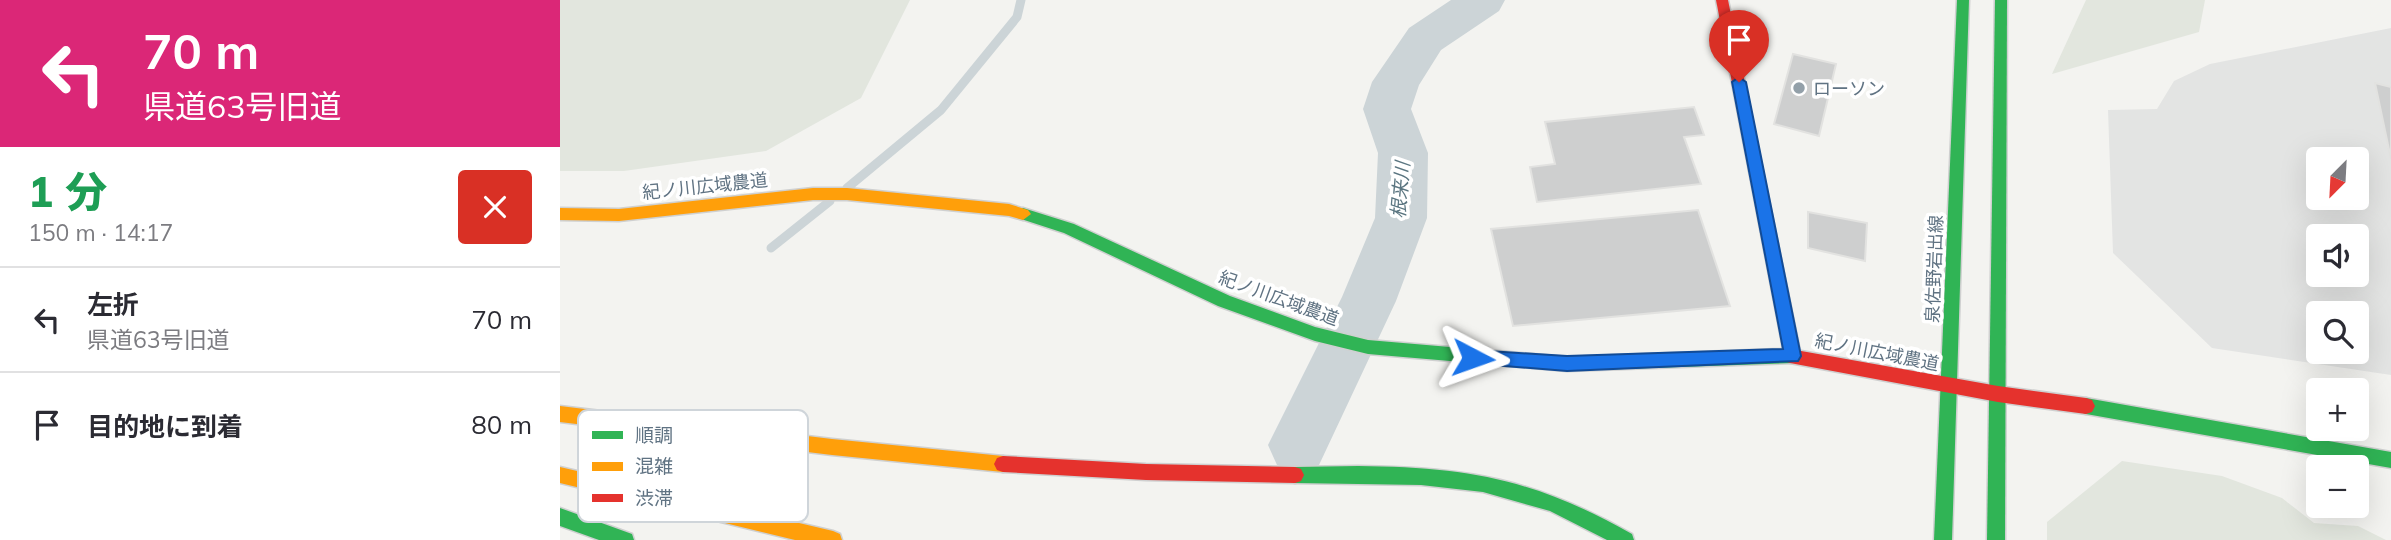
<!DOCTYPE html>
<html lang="ja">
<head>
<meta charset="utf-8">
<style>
	body { margin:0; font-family:Mulish,"Noto Sans JP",sans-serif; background:#f2f2f3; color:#2b2b33; height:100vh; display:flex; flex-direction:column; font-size:26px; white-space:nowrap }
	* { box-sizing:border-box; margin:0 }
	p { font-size:23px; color:#7c7c81 }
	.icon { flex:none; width:38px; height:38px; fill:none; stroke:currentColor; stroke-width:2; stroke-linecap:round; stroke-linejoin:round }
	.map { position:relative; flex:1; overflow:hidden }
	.sheet { display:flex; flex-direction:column; background:#fff; width:560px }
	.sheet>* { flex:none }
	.guide { background:#db2777; color:#fff; overflow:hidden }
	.needle { width:46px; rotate:204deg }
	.fabs { position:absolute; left:1746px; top:147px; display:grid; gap:14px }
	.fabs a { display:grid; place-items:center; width:63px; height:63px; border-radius:7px; background:#fff; box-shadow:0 7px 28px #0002; font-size:35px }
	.pin { position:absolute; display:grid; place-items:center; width:60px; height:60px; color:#fff; margin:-72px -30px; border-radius:50% 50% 50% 0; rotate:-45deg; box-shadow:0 0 7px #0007 }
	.pin .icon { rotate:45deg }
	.me { position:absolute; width:77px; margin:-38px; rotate:94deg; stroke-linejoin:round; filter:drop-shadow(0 0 5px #0008) }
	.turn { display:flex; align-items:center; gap:24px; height:147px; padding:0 28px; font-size:32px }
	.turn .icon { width:91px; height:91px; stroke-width:2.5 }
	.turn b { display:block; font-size:49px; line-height:60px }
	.round { display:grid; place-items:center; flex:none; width:74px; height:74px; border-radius:7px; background:#f2f2f3 }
	.summary { display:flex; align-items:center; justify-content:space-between; height:119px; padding:0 28px }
	h1 { font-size:42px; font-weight:800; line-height:52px; color:#1e9e55 }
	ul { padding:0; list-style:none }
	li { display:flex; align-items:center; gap:21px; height:105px; padding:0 28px; border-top:2px solid #e1e1e2 }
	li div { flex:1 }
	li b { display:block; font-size:26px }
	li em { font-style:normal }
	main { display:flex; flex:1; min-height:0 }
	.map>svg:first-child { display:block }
</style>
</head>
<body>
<main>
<section class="sheet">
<div class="guide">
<div class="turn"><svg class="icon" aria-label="left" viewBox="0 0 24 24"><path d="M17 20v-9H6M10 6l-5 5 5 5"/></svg><div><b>70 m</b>県道63号旧道</div></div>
</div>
<div class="summary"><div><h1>1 分</h1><p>150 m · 14:17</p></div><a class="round" style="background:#d93025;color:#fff"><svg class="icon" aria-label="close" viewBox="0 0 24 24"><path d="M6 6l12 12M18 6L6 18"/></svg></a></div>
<ul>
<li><svg class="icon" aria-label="left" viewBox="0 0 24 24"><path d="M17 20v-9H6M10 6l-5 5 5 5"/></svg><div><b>左折</b><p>県道63号旧道</p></div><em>70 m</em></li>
<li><svg class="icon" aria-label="arrive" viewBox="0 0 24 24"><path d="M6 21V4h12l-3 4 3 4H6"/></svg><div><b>目的地に到着</b></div><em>80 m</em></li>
</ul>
</section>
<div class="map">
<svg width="1831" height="540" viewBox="0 0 1831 540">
	<rect width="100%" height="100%" fill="#f3f3f0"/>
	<path fill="#e3e4e3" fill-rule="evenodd" d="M1831,28V375L1652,348L1553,253L1548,110L1597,109L1614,81L1650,64ZM1759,159H1797V198H1759ZM1759,236H1797V275H1759ZM1759,313H1797V352H1759Z"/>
	<g fill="#e2e6de">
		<path d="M0,0H350L301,98L206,151L64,171H0Z"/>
		<path d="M1526,0H1645L1639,32L1492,74Z"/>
		<path d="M1562,461L1662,476L1722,498L1754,523L1798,526L1826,540H1487V522Z"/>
	</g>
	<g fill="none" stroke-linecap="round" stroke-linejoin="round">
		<g stroke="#ccd4d7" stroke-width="9">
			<path d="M287,188L381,110L457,17L461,0"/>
			<path d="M211,248L270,201"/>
		</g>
		<path fill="#ccd4d7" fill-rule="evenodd" d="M891,0H945L939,11L881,50L859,85L851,109L868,153L867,218L836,301L759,465L738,473L717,465L708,445L782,297L815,218L818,153L803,109L812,82L849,28Z"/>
	</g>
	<g fill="#cecfcf" stroke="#e2e2e0" stroke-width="2">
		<path d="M1233,54L1276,64L1259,136L1214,124Z"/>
		<path d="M1815,83L1831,87V159Z"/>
		<path d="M1134,107L1144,135L1124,137L1141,184L977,202L970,167L995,164L985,122Z"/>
		<path d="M1138,210L1170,306L953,326L931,229Z"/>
		<path d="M1248,212L1307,223L1305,261L1248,248Z"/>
	</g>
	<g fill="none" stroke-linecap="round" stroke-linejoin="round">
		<g stroke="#cfd0d0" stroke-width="3">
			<g id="fast">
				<path d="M1397,0H1409L1392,540H1374Z"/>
				<path d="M1435,0H1447L1445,540H1427Z"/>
				<path d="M1196,165L1203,171L1241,356L1239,361L1233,363L1007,371L808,354L755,341L658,306L504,233L458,218L455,214L463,208L514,224L670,296L755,327L808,340L1007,357L1223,349L1189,171Z"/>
				<path d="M1526,398L1831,452V468L1526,414L1520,412L1517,406L1520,400Z"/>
				<path d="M798,466C907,467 975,479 1072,534L1074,540H1047L990,511L923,492L861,485L735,483L729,481L726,475L729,469L735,467Z"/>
				<path d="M0,508L72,534L74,540H39L0,526Z"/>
			</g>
		</g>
		<g stroke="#cfd0d0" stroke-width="3">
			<g id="slow">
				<path d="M253,188H287L449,204L468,210L471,214L463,220L449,216L287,200H253L59,221L0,220V208L59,209Z"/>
				<path d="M0,406L272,439L443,456L449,458L452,464L449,470L443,472L272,455L0,422Z"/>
				<path d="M0,467L273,531L280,534L282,540H235L0,483Z"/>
			</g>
		</g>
		<g stroke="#cfd0d0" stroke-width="3">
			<g id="jam">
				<path d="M1156,0H1168L1203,171L1196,177L1189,171Z"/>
				<path d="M1230,349L1438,386L1526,398L1532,400L1535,406L1532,412L1526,414L1438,402L1230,363L1224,361L1222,356L1224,351Z"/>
				<path d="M443,456L586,464L735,467L741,469L744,475L741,481L735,483L586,480L443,472L437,470L434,464L437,458Z"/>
			</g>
		</g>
		<use href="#fast" fill="#30b455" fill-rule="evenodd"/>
		<use href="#slow" fill="#ff9f0a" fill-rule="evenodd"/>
		<use href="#jam" fill="#e5322d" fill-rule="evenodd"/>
	</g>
	<path fill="#1a73e8" stroke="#114b97" stroke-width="2" d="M1179,77L1186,82L1241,356L1238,361L1007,371L907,363L905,358L907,352L913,350L1007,356L1223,349L1172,82Z"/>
	<circle fill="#93a0a9" stroke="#fff" stroke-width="2.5" cx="1239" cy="88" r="7"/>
	<g text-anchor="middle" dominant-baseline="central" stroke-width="7" stroke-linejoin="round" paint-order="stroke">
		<g font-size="18" fill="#607383" stroke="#fff" text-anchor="start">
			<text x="1253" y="88">ローソン</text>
		</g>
		<g font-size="18" fill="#607383" stroke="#fff">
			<text transform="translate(145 186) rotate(-6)">紀ノ川広域農道</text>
			<text transform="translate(1374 269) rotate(-88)">泉佐野岩出線</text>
			<text transform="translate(719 298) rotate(20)">紀ノ川広域農道</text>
			<text transform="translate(1317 352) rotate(11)">紀ノ川広域農道</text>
		</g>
		<g font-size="19" font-style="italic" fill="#5b7681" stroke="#fff">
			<text transform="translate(840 190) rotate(-85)">根来川</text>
		</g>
	</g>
	<rect x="18" y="410" width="230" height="112" rx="10" fill="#fff" stroke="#cfd5da" stroke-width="2"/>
	<rect x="32" y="431" width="31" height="8" fill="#30b455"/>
	<rect x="32" y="462" width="31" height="9" fill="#ff9f0a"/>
	<rect x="32" y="494" width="31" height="8" fill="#e5322d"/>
	<g font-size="19" fill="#607383">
		<text x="75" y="442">順調</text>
		<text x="75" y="473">混雑</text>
		<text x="75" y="505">渋滞</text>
	</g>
</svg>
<div class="fabs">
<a><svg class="needle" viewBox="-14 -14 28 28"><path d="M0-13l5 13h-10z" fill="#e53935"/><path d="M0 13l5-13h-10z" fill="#7c7c81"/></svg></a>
<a><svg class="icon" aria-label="sound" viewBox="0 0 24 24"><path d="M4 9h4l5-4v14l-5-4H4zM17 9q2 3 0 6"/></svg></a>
<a><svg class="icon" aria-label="search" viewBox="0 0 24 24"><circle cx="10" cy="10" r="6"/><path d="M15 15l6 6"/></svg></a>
<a>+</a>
<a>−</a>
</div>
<div class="pin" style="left:1179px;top:82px;background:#d93025"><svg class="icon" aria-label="arrive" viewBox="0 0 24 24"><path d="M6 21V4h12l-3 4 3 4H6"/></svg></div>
<svg class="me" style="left:913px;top:358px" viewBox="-20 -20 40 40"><path d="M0-17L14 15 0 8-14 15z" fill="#1a73e8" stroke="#fff" stroke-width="4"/></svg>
</div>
</main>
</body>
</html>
